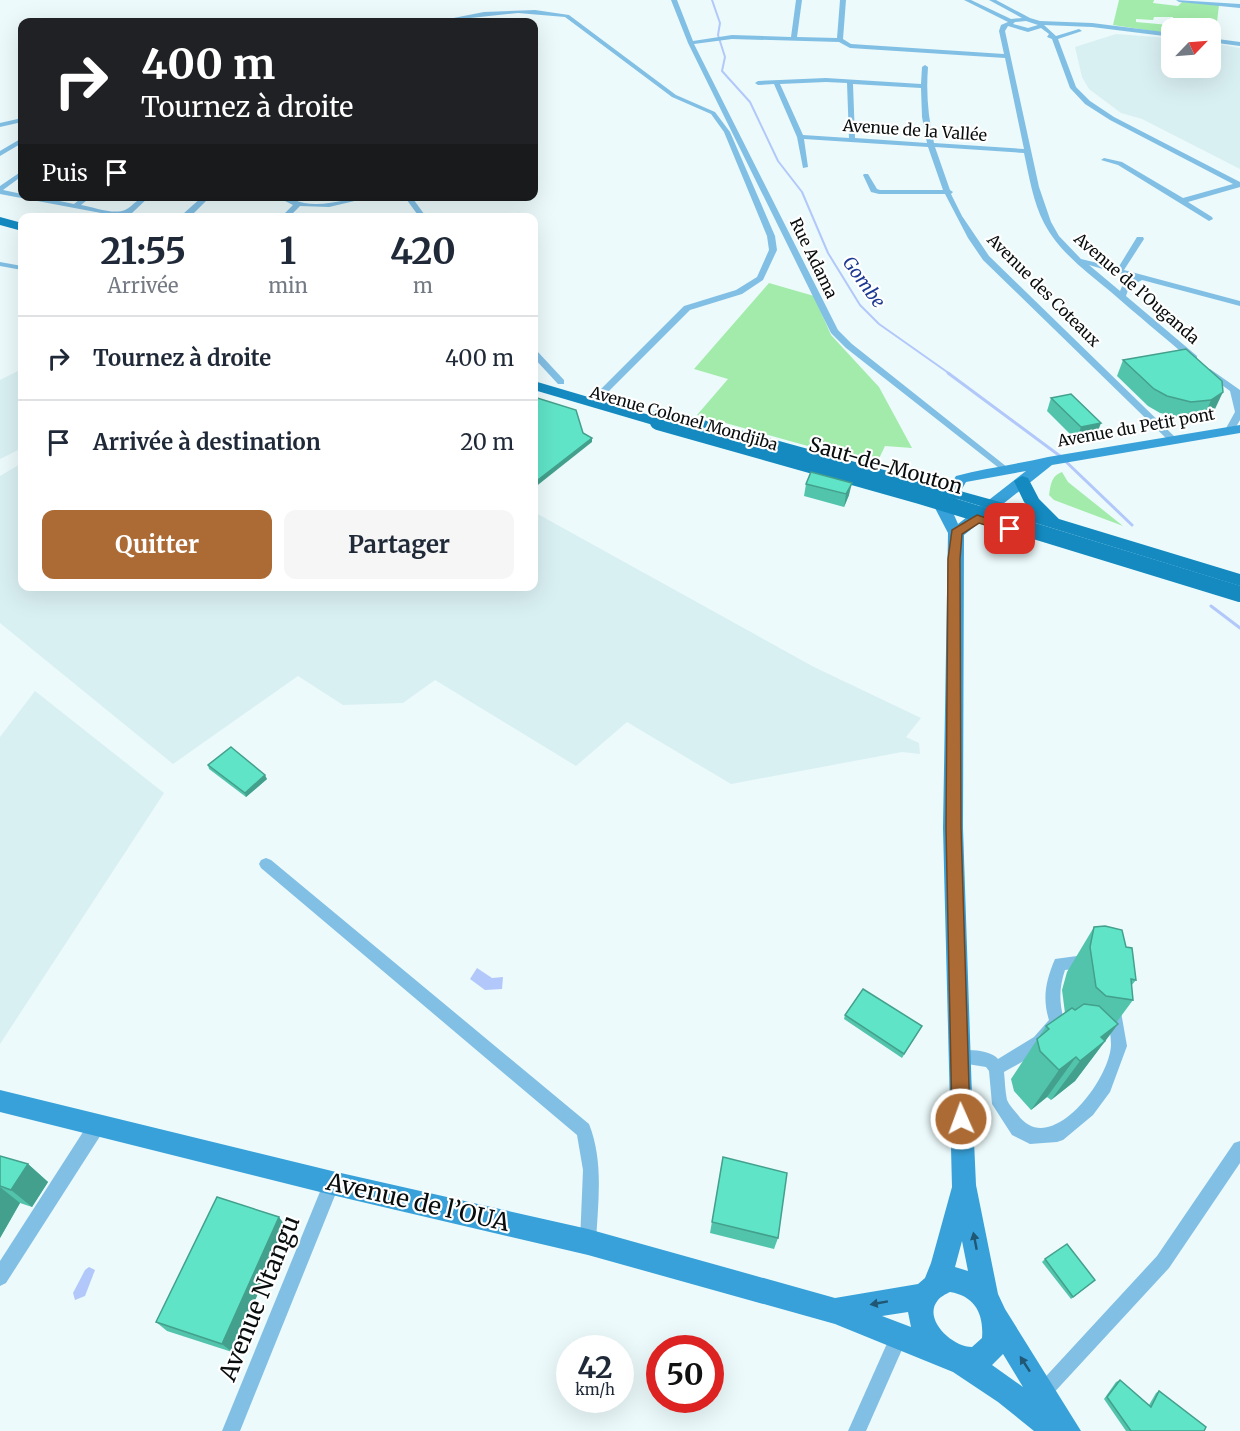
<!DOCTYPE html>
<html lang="fr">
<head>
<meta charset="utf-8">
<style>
	body { margin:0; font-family:Merriweather,serif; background:#f6f6f7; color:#1f2937; height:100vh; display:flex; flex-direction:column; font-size:22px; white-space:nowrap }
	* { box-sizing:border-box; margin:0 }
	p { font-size:20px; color:#747a83 }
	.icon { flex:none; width:33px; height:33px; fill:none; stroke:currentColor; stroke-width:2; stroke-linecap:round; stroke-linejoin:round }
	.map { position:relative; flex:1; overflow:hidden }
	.drawer { position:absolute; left:18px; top:213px; width:520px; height:378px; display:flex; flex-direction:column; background:#fff; border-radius:12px; box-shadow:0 6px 24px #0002 }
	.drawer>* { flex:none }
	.banner { position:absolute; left:18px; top:18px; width:520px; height:183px; border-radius:12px; box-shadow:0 6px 24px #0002; background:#202124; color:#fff; overflow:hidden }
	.needle { width:39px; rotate:65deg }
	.fabs { position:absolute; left:1161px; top:18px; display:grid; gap:12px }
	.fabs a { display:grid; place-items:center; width:60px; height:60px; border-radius:12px; background:#fff; box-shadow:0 6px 24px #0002; font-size:30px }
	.speed { position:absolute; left:556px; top:1335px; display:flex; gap:12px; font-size:30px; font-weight:700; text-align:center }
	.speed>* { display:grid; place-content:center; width:78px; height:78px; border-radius:50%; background:#fff; box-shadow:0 6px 24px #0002; line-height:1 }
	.speed small { font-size:15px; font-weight:400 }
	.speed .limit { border:9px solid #d22; background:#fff; color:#111 }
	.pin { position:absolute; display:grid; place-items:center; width:51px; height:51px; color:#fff; margin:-26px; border-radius:12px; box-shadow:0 3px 9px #0006 }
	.me { position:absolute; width:66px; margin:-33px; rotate:358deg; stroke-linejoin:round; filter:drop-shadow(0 0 4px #0008) }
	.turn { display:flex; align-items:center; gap:21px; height:126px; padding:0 24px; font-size:27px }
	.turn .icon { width:78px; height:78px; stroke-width:2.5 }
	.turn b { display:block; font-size:42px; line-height:51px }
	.then { display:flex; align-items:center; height:57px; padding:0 24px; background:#0003; gap:12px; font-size:22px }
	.eta { display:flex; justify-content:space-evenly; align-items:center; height:102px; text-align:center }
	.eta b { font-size:36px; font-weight:700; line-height:42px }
	.cta { display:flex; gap:12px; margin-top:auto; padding:12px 24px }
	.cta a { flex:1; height:69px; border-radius:12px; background:#ac6b35; color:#fff; font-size:24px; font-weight:700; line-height:69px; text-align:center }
	.cta a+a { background:#f6f6f7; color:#1f2937 }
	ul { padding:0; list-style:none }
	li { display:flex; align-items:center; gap:18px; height:84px; padding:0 24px; border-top:2px solid #e0e1e3 }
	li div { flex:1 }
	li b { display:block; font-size:22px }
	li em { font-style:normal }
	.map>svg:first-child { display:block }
</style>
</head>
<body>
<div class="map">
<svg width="1240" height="1431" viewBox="0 0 1240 1431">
	<rect width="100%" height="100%" fill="#ecfafb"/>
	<g fill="#d9f0f3">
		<path d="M1116,34L1171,38L1172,68H1210L1211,43L1240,48V169L1142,119L1121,113L1089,89L1082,77L1075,47Z"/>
		<path d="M22,369V448L0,459V380Z"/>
		<path d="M22,463V586H534V512L814,667L921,718L906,737L919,743L920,754L902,752L731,784L627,722L576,766L435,680L403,703L343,705L298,676L173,764L0,623V476Z"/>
		<path d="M35,691L164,793L0,1044V737Z"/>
	</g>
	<g fill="#a2ebaa">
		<path d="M1119,0H1154L1153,3L1178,6L1182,2L1219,5L1215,39L1211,38L1210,28H1186L1173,25V17H1154L1153,20L1136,19V22L1169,25L1166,33L1113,25Z"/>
		<path d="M769,283L814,296L831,335L879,387L912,448L885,446L876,465L697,415L728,379L694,369Z"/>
		<path d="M1062,472L1068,482L1123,526L1054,500L1049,495C1051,484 1051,476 1062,472Z"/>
	</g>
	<g fill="#b2c8fa">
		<path d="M477,968L492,978L503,977L502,989L485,990L470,979Z"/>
		<path d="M89,1267L95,1270L85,1296L75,1300L73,1293L85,1270Z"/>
	</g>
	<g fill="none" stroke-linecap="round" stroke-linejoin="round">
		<path stroke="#b2c8fa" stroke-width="2" d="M712,0L720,23L718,35L725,57L722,71L750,102L778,161L802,192L828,253L860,305L879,324L950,374"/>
		<g stroke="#b2c8fa" stroke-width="3">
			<path d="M948,373L1060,456L1132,525"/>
			<path d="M1211,606L1240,628"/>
		</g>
		<g fill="#82bfe4" fill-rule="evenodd">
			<path d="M671,0H677L693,41L732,35L791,37L796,0H802L797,37L837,38L840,0H846L843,39L851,44L1004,54L999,31L1001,25L1008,22L964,0H971L1011,19L1022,18L989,0H996L1030,18L1040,21L1092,23L1172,33V37L1092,27L1044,25L1056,36L1079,29L1082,31L1058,39L1076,87L1090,101L1114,117L1240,182V187L1188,202L1212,217L1213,219L1209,221L1118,165L1101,160L1104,158L1122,162L1183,198L1233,184L1110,120L1085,104L1070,88L1052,39L1047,37L1049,34L1041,28L1028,32L1008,26L1005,31L1039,187L1051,222L1059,236L1081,259L1118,268L1137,237H1143L1144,239L1124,270L1240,301V306L1142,280L1129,287L1126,296L1197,356V360H1191C1164,337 1136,314 1111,292C1087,272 1059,252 1044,223C1033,202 1029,176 1024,153L935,147L950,190L953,192L951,194L962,216L989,256L1176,438V442H1170L983,260L968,238L945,194H879L871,192L863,175L864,174H868L877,189L880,190H943L928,147L804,139L808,167L803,168L797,137L774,84L758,85L755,83L758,81L826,78L921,84L922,67L925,65L928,67C926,93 928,117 934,143L1024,149L1005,58L850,48L839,42L732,39L694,44L838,330L852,344L1007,467L1009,469L1004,472L846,348L831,333L688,43ZM1026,21L1038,25L1028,28L1013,24L1015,22ZM826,82L847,83L849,138L803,135L780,84ZM853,84L921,88L922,117L927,143L855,138ZM1089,265L1134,278L1123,284L1120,291Z"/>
			<path d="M1176,0L1240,4V8L1179,2Z"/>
			<path d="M535,10L569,15L676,95L715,112L730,132L775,236L777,250L763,280L742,294L690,310L604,396L601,397L596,394L684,306L736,290L757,277L769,250L767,236L724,132L711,114L672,97L565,17L518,13L433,22L484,12Z"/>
			<path d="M1210,38L1240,42V46L1210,42Z"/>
			<path d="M22,118V122L0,127V123Z"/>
			<path d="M22,138V143L0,156V151Z"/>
			<path d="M22,171V176L3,190L22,194V196H35L74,204L84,196H92L81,205C94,207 113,215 125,210C135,205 138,196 150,196L132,213L117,216L0,194V186Z"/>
			<path d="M203,196H211L189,218H183V214Z"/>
			<path d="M286,196H294L293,199C318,212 349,196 376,196L329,207L300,206L288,218H280L293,205L285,201Z"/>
			<path d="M404,196H411L427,218H420Z"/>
			<path d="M132,214L146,218H132Z"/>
			<path d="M0,262L22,266V270L0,266Z"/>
			<path d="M534,350L537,351L564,380V384H558L534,358Z"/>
			<path d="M1210,369L1240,390V420L1233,432L1230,433L1225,430L1235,412L1230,391L1207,374V370Z"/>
			<path d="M266,858L271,860L589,1124C604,1162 598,1202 596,1242L594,1248L588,1250L582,1248L580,1242L583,1170L577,1135L261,868L259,864L261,860Z"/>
			<path d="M1077,956L1093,960L1095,965L1093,970C1087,972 1074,969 1065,970C1059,988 1059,1002 1064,1020C1053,1047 1029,1058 1004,1072C1005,1081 1005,1091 1007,1100C1009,1105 1014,1110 1018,1115C1050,1159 1111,1079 1111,1044C1111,1034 1108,1022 1107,1012L1109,1007L1114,1005L1119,1007L1121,1012L1127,1046L1110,1092L1093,1115L1063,1140L1057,1142L1030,1144L1012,1135L992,1104L989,1071L986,1067L955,1062L952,1057L955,1052C965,1048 991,1050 998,1059L1034,1037L1049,1020C1042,998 1046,980 1055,959Z"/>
			<path d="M98,1116L104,1118L106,1124L104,1130L6,1283L0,1286V1261L92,1118Z"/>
			<path d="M1240,1141V1163L1169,1268L1049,1398L1043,1401L1037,1398L1034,1392L1037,1386L1157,1256L1234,1143Z"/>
			<path d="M332,1175L338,1177L340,1183L240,1431H222L326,1177Z"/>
			<path d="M899,1327L905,1330L908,1336L866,1431H848L893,1330Z"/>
		</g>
		<path fill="#38a1d9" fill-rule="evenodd" d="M1240,425V433L1052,465L964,535L963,828L972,1097L976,1185L998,1294L1005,1309L1081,1431H1034L998,1402L953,1372L835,1324L588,1255L332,1195L0,1112V1090L332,1171L588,1229L835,1298L918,1284L925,1278L931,1263L952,1187L943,828L948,533L935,508L956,476C986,468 1018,464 1048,457ZM1026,471L958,524L951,508L966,482ZM962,1241L968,1271L955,1267ZM950,1292C975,1296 984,1314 982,1338L972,1347C952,1347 922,1319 938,1300C940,1297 946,1294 950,1292ZM908,1312L911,1327L882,1316ZM1003,1354L1023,1387L992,1365Z"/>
		<g fill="#148ac0" fill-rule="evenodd">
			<path d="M0,217L22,223V231L0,225Z"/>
			<path d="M534,381L680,424L683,427L680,430H670L534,390Z"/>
			<path d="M660,408L1032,511L1024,502L1014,481L1022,476L1028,478L1039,499L1059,519L1240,574V586L951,497L898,484L655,415L653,412Z"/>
		</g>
		<path stroke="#148ac0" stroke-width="16" d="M658,422L920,496L1240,594"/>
	</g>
	<g fill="#53c4ac">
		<path d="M1186,349L1215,409L1204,417L1183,418L1160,413L1148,406L1117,376L1123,360Z"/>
		<path d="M1051,398L1096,436L1076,440L1047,411Z"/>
		<path d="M806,484L849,495L844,507L804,496Z"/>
		<path d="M208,765L267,779L246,797L209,769Z"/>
		<path d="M1094,927L1136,980L1131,986L1133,1000L1116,1023L1118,1024L1075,1081L1051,1100L1047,1097L1031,1110L1014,1091L1011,1079L1046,1026L1065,1013L1062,990L1067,972Z"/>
		<path d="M845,1015L922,1026L902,1058L844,1019Z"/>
		<path d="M0,1156L28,1164L48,1182L32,1207L20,1203L0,1238Z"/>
		<path d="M723,1157L778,1238L774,1249L710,1233Z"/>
		<path d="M287,1228L232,1352L167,1331L156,1322Z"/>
		<path d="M1045,1259L1095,1280L1071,1299L1042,1262Z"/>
		<path d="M1120,1380L1149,1405L1156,1393L1159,1391L1204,1431H1126L1104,1399L1116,1382Z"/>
	</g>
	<g fill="#43a08c">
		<path d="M1223,392L1215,409L1204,417L1211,400Z"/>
		<path d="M1101,423L1096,436L1076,440L1081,427Z"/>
		<path d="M592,438V442L534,488V483Z"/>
		<path d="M852,483L849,495L844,507L846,494Z"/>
		<path d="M265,775L267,779L246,797L245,793Z"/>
		<path d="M1118,1024L1075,1081L1051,1100L1080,1061L1101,1037Z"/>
		<path d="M1076,1057L1047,1097L1031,1110L1059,1070Z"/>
		<path d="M28,1164L48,1182L32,1207L11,1190Z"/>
		<path d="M0,1187L20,1203L0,1238Z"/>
		<path d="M279,1217L287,1228L232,1352L222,1344Z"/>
	</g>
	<g fill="#60e4c8" stroke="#43a08c" stroke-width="1.5">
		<path d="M1186,349L1222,381L1223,392L1211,400L1191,402L1167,396L1154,389L1123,360Z"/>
		<path d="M1071,394L1101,423L1081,427L1051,398Z"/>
		<path d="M534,397L576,410L583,433L592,438L534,483Z"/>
		<path d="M811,472L852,483L846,494L806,484Z"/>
		<path d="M231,747L265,775L245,793L208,765Z"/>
		<path d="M1105,926L1122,930L1126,947L1132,948L1136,980L1131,979L1133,1000L1106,996L1096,987L1090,947L1094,927Z"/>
		<path d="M863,989L922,1026L904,1054L845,1015Z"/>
		<path d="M1084,1004L1099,1006L1118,1024L1101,1037L1105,1041L1080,1061L1076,1057L1059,1070L1040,1051L1037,1039L1049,1029L1046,1026L1072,1008L1075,1010Z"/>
		<path d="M0,1156L28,1164L11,1190L0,1186Z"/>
		<path d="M723,1157L787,1173L778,1238L712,1222Z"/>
		<path d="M217,1197L279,1217L222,1344L156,1322Z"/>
		<path d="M1067,1244L1095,1280L1073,1297L1045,1259Z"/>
		<path d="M1120,1380L1151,1407L1159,1391L1206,1427L1204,1431H1131L1107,1397Z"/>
	</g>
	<defs><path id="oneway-solid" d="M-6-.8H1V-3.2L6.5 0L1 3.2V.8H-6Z" transform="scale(1.5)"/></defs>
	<g fill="#205774">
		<use href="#oneway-solid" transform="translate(975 1241) rotate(-101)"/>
		<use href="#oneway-solid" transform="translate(879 1303) rotate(170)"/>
		<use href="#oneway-solid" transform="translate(1025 1364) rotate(-123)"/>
	</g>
	<path fill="#ac6b35" stroke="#704622" stroke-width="1.5" d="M977,515L1014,527L1016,529L1010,533L979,523L962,534L960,559L961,828L970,1119L967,1125L961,1127L955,1125L952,1119L946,828L948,559L952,530Z"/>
	<g text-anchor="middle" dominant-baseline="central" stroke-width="4.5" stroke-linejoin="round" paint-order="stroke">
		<g font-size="16" fill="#090d0e" stroke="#fff">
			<text transform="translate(915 130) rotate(4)">Avenue de la Vallée</text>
			<text transform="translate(814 258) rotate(64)">Rue Adama</text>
			<text transform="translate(1137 288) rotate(41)">Avenue de l’Ouganda</text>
			<text transform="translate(1044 290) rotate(45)">Avenue des Coteaux</text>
			<text transform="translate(684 418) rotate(16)">Avenue Colonel Mondjiba</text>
			<text transform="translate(1136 427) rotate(-10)">Avenue du Petit pont</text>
		</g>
		<g font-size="18" font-style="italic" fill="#1c3893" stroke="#fff">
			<text transform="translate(864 282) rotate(54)">Gombe</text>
		</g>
		<g font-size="20" fill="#090d0e" stroke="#fff">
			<text transform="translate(886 465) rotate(16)">Saut-de-Mouton</text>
		</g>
		<g font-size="24" fill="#090d0e" stroke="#fff">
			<text transform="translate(418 1202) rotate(13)">Avenue de l’OUA</text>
			<text transform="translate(259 1298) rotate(-68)">Avenue Ntangu</text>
		</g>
	</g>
</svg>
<div class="fabs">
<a><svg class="needle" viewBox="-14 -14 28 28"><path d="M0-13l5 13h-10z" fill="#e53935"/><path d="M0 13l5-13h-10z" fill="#747a83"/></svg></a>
</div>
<div class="speed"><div>42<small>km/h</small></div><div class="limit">50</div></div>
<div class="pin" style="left:1010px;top:529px;background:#d93025"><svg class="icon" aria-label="arrive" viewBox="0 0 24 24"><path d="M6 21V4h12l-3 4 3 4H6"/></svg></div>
<svg class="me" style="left:961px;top:1119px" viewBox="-20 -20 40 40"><circle r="17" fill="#ac6b35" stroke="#fff" stroke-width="3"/><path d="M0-11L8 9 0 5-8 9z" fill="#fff"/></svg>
<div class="banner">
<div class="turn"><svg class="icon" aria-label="right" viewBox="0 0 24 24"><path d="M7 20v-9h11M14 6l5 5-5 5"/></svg><div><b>400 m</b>Tournez à droite</div></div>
<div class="then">Puis<svg class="icon" aria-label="arrive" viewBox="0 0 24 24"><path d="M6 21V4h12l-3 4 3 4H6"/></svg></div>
</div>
<section class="drawer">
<div class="eta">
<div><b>21:55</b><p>Arrivée</p></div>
<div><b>1</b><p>min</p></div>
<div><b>420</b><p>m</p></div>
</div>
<ul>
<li><svg class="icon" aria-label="right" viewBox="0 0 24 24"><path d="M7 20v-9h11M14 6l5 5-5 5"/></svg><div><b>Tournez à droite</b></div><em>400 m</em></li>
<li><svg class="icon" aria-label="arrive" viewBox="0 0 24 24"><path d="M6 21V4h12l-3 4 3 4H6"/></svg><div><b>Arrivée à destination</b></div><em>20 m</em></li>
</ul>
<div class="cta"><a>Quitter</a><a>Partager</a></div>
</section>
</div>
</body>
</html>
